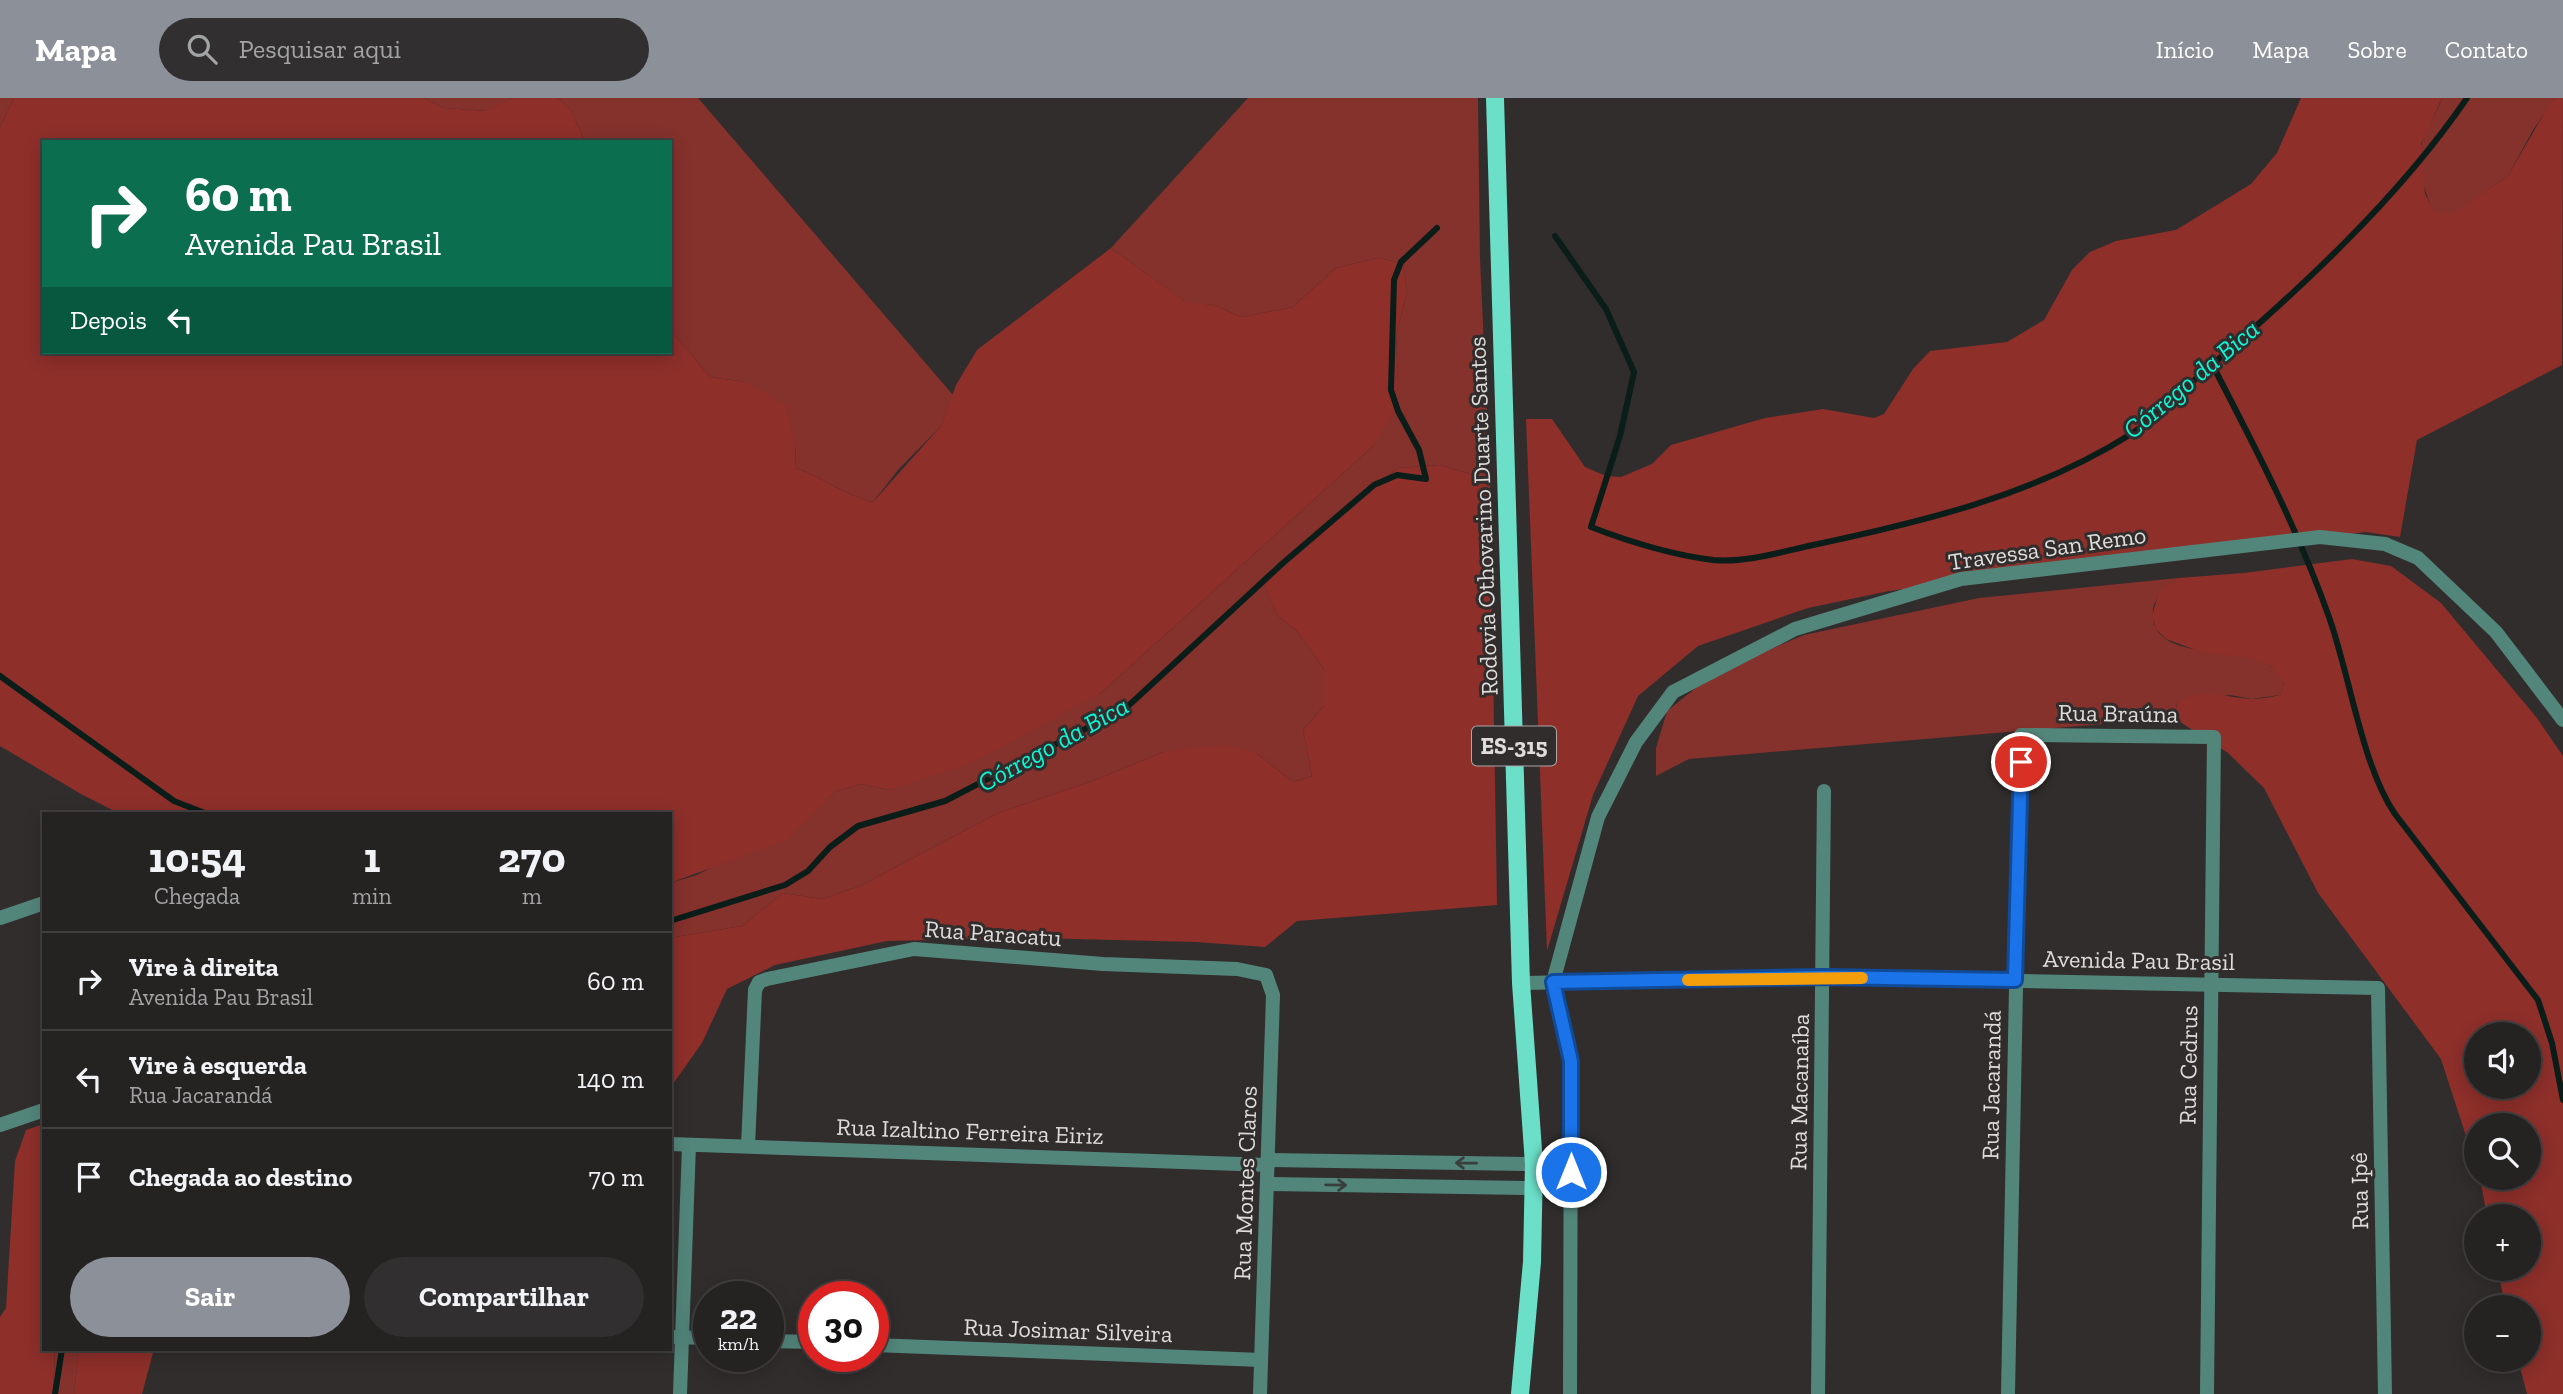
<!DOCTYPE html>
<html lang="pt">
<head>
<meta charset="utf-8">
<style>
	body { margin:0; font-family:"Zilla Slab",serif; background:#312f2f; color:#f1f3f6; height:100vh; display:flex; flex-direction:column; font-size:26px; white-space:nowrap }
	* { box-sizing:border-box; margin:0 }
	p { font-size:23px; color:#a3a4a5 }
	.icon { flex:none; width:38px; height:38px; fill:none; stroke:currentColor; stroke-width:2; stroke-linecap:round; stroke-linejoin:round }
	.map { position:relative; flex:1; overflow:hidden }
	.drawer { position:absolute; left:42px; top:714px; width:630px; height:539px; display:flex; flex-direction:column; background:#252222; border-radius:0px; box-shadow:0 4px 18px #0003,0 0 0 2px #423f40 }
	.drawer>* { flex:none }
	.guide { position:absolute; left:42px; top:42px; width:630px; height:214px; border-radius:0px; box-shadow:0 4px 18px #0003,0 0 0 2px #423f40; background:#0b6e4f; color:#fff; overflow:hidden }
	.tools { position:absolute; left:2464px; top:924px; display:grid; gap:14px }
	.tools a { display:grid; place-items:center; width:77px; height:77px; border-radius:50%; background:#252222; box-shadow:0 4px 18px #0003,0 0 0 2px #423f40; font-size:35px }
	.speed { position:absolute; left:693px; top:1183px; display:flex; gap:14px; font-size:35px; font-weight:700; text-align:center }
	.speed>* { display:grid; place-content:center; width:91px; height:91px; border-radius:50%; background:#252222; box-shadow:0 4px 18px #0003,0 0 0 2px #423f40; line-height:1 }
	.speed small { font-size:18px; font-weight:400 }
	.speed .limit { border:10px solid #d22; background:#fff; color:#111 }
	.pin { position:absolute; display:grid; place-items:center; width:60px; height:60px; color:#fff; margin:-30px; border:4px solid #fff; border-radius:50%; box-shadow:0 2px 7px #0007 }
	.me { position:absolute; width:77px; margin:-38px; rotate:0deg; stroke-linejoin:round; filter:drop-shadow(0 0 5px #0008) }
	.turn { display:flex; align-items:center; gap:24px; height:147px; padding:0 28px; font-size:32px }
	.turn .icon { width:91px; height:91px; stroke-width:2.5 }
	.turn b { display:block; font-size:49px; line-height:60px }
	.then { display:flex; align-items:center; height:66px; padding:0 28px; background:#0003; gap:14px; font-size:26px }
	.eta { display:flex; justify-content:space-evenly; align-items:center; height:119px; text-align:center }
	.eta b { font-size:42px; font-weight:800; line-height:49px }
	.primary-button { display:flex; gap:14px; margin-top:auto; padding:14px 28px }
	.primary-button a { flex:1; height:80px; border-radius:42px; background:#8c9099; color:#fff; font-size:28px; font-weight:800; line-height:80px; text-align:center }
	.primary-button a+a { background:#312f2f; color:#f1f3f6 }
	ul { padding:0; list-style:none }
	li { display:flex; align-items:center; gap:21px; height:98px; padding:0 28px; border-top:2px solid #423f40 }
	li div { flex:1 }
	li b { display:block; font-size:26px }
	li em { font-style:normal }
	header { display:flex; align-items:center; gap:42px; box-sizing:border-box; height:98px; padding:0 35px; background:#8c9099; color:#fff }
	header strong { font-size:33px }
	nav { display:flex; gap:38px; margin-inline-start:auto; font-size:24px }
	.search { width:490px; height:63px; background:#312f2f; display:flex; align-items:center; gap:18px; box-sizing:border-box; padding:0 24px; border-radius:38px; color:#a3a4a5; font-size:26px }
	.map>svg:first-child { display:block }
</style>
</head>
<body>
<header>
<strong>Mapa</strong>
<div class="search"><svg class="icon" aria-label="search" viewBox="0 0 24 24"><circle cx="10" cy="10" r="6"/><path d="M15 15l6 6"/></svg>Pesquisar aqui</div>
<nav><a>Início</a><a>Mapa</a><a>Sobre</a><a>Contato</a></nav>
</header>
<div class="map">
<svg width="2563" height="1296" viewBox="0 0 2563 1296">
	<rect width="100%" height="100%" fill="#312d2d"/>
	<g fill="#85312c">
		<path d="M0,0H14L0,29Z"/>
		<path d="M423,0H512L487,13L444,10Z"/>
		<path d="M558,0H698L953,297L941,328L898,372L873,404C845,397 823,380 796,370L795,346L745,284L710,279L670,231V44H585L571,12Z"/>
		<path d="M1248,0H1478L1480,160L1490,382L1440,367L1398,370L1262,480L1277,517L1297,533L1324,571V608L1303,632L1312,678L1293,684L1255,654H1163L1098,681L998,715L860,788L822,801L783,795L742,828L670,840V785L697,777L813,714L836,693L861,686L889,692L1101,595L1373,348L1398,287L1396,238L1407,193L1403,165L1378,160L1336,170L1293,209L1241,219L1214,207L1187,205L1111,150Z"/>
		<path d="M2442,0H2555L2533,32L2508,78L2455,115H2434C2425,96 2416,67 2422,45C2425,30 2437,15 2442,0Z"/>
		<path d="M2178,480C2165,490 2151,501 2153,519C2156,565 2246,547 2272,569C2277,573 2281,581 2284,587L2280,597L2252,601L2230,597L2177,605L2174,620L1689,661L1656,678V650L1667,613L1717,573L1804,537L1979,500Z"/>
		<path d="M55,1251H79L74,1296H53Z"/>
	</g>
	<g fill="#8e2f2a" fill-rule="evenodd">
		<path d="M14,0H423L444,10L486,13L512,0H558L571,12L585,44H44V254H670V231L710,279L745,284L786,307L795,346L796,370C823,380 845,397 873,404L941,328L956,287L977,252L1111,150L1186,204L1214,207L1241,219L1293,209L1336,170L1378,160L1403,165L1407,193L1396,238L1398,287L1393,315L1373,348L1101,595L969,666L889,692L861,686L836,693L786,742L670,785V716H120L81,696L0,648V29Z"/>
		<path d="M2301,0H2442L2421,46L2425,96L2435,115L2455,114L2508,78L2549,7L2555,0H2563L2562,267L2417,342L2400,439L2366,434L1889,493L1808,510L1698,548L1638,598L1593,697L1547,853L1526,321H1552L1585,369L1606,378L1621,379L1652,366L1671,347L1765,320L1823,311L1874,320L1884,316L1913,271L1930,253L2007,244L2044,222L2072,172L2090,154L2116,143L2176,132L2251,86L2277,55Z"/>
		<path d="M1440,367L1490,382L1497,807L1297,823L1265,849L1196,844L1034,840L887,843L775,867L727,891L702,945L670,990V840L742,828L783,795L822,801L860,788L998,715L1098,681L1163,654L1222,647L1255,654L1293,684L1312,678L1303,632L1324,608V571L1297,533L1277,517L1262,481L1398,370Z"/>
		<path d="M2352,461L2391,468L2441,505L2537,620L2563,658V1296H2527L2518,1262H2529V1209H2505L2498,1171H2529V1118H2487L2480,1080H2529V1027H2476V1069L2441,961L2318,795L2264,690L2228,655L2174,620L2177,605C2205,587 2222,600 2252,601C2261,601 2271,599 2280,597L2284,586L2271,568L2250,560L2201,554L2166,541L2156,531L2152,517L2159,494L2178,480L2244,475ZM2476,936H2529V989H2476Z"/>
		<path d="M44,1026V1251H55L53,1296H0V1219L6,1210L15,1063L26,1032Z"/>
		<path d="M79,1251H154L142,1296H74Z"/>
	</g>
	<g fill="none" stroke-linecap="round" stroke-linejoin="round">
		<g stroke="#0a1d19" stroke-width="6">
			<path d="M1555,138L1606,211L1634,274L1620,338L1591,429C1630,444 1672,457 1713,462C1746,465 1781,454 1813,447C1922,424 2035,397 2131,336C2158,318 2182,292 2207,271C2299,192 2398,101 2467,0"/>
			<path d="M2212,266C2255,349 2298,431 2329,519C2350,578 2362,668 2395,716L2538,902L2552,945L2563,1002"/>
			<path d="M0,578L174,703L207,716"/>
			<path d="M670,823L785,787L808,773L830,749L858,728L945,703L1126,610L1283,465L1374,387L1397,377L1426,381L1419,352L1398,313L1391,292L1394,182L1401,164L1437,130"/>
			<path d="M55,1296L62,1251"/>
		</g>
		<g stroke="#53867b" stroke-width="14">
			<path d="M0,820L44,805"/>
			<path d="M1521,885L1823,879L2378,890L2385,1296"/>
			<path d="M0,1027L44,1012"/>
			<path d="M670,1046L1268,1067"/>
			<path d="M748,1048L755,892L759,884L767,881L914,851L1103,866L1237,871L1266,877L1273,897L1260,1296"/>
			<path d="M1268,1062L1534,1066"/>
			<path d="M1267,1086L1533,1090"/>
			<path d="M670,1239L709,1240"/>
			<path d="M768,1243L814,1244"/>
			<path d="M873,1247L1261,1262"/>
			<path d="M680,1296L689,1047"/>
			<path d="M1570,1296L1571,963L1553,884L1598,719L1636,644L1673,594L1795,531L1961,481L2320,439L2385,446L2418,460L2496,534L2563,622"/>
			<path d="M1818,1296L1824,693"/>
			<path d="M2008,1296L2021,637L2214,639L2207,1296"/>
		</g>
		<path stroke="#6cdfc8" stroke-width="18" d="M1495,0L1521,885L1534,1066L1532,1164L1520,1296"/>
	</g>
	<defs><path id="oneway-shaft" d="M-6 0H5M1.5-3L5.5 0L1.5 3" fill="none" stroke-width="1.6" stroke-linecap="round" stroke-linejoin="round" transform="scale(1.75)"/></defs>
	<g stroke="#383f3d">
		<use href="#oneway-shaft" transform="translate(1466 1065) rotate(-179)"/>
		<use href="#oneway-shaft" transform="translate(1336 1087) rotate(1)"/>
	</g>
	<g fill="none" stroke-linecap="round" stroke-linejoin="round">
		<g stroke="#114b97" stroke-width="18">
			<path id="route" d="M1571,1074V963L1553,884L1823,879L2015,882L2021,664"/>
		</g>
		<use href="#route" stroke="#1a73e8" stroke-width="12"/>
		<path stroke="#f59e0b" stroke-width="12" d="M1688,882L1862,880"/>
	</g>
	<g text-anchor="middle" dominant-baseline="central" stroke-width="6" stroke-linejoin="round" paint-order="stroke">
		<rect fill="#312d2d" stroke="#aba8a8" stroke-width="2" x="1472" y="628.5" width="84" height="39" rx="5"/>
		<g font-size="23" font-weight="bold" fill="#dfdcdc">
			<text x="1514" y="648">ES-315</text>
		</g>
		<g font-size="24" fill="#dfdcdc" stroke="#312d2d">
			<text transform="translate(1483 418) rotate(-92)">Rodovia Othovarino Duarte Santos</text>
			<text transform="translate(2047 450) rotate(-8)">Travessa San Remo</text>
			<text transform="translate(2118 615) rotate(1)">Rua Braúna</text>
			<text transform="translate(993 835) rotate(4)">Rua Paracatu</text>
			<text transform="translate(2139 862) rotate(1)">Avenida Pau Brasil</text>
			<text transform="translate(2188 967) rotate(-89)">Rua Cedrus</text>
			<text transform="translate(1991 987) rotate(-89)">Rua Jacarandá</text>
			<text transform="translate(1799 994) rotate(-89)">Rua Macanaíba</text>
			<text transform="translate(970 1033) rotate(2)">Rua Izaltino Ferreira Eiriz</text>
			<text transform="translate(1245 1085) rotate(-88)">Rua Montes Claros</text>
			<text transform="translate(2359 1093) rotate(-91)">Rua Ipê</text>
			<text transform="translate(1068 1232) rotate(2)">Rua Josimar Silveira</text>
		</g>
		<g font-size="26" font-style="italic" fill="#0bf8d8" stroke="#312d2d">
			<text transform="translate(2191 281) rotate(-40)">Córrego da Bica</text>
			<text transform="translate(1053 646) rotate(-29)">Córrego da Bica</text>
		</g>
	</g>
</svg>
<div class="tools">
<a><svg class="icon" aria-label="sound" viewBox="0 0 24 24"><path d="M4 9h4l5-4v14l-5-4H4zM17 9q2 3 0 6"/></svg></a>
<a><svg class="icon" aria-label="search" viewBox="0 0 24 24"><circle cx="10" cy="10" r="6"/><path d="M15 15l6 6"/></svg></a>
<a>+</a>
<a>−</a>
</div>
<div class="speed"><div>22<small>km/h</small></div><div class="limit">30</div></div>
<div class="pin" style="left:2021px;top:664px;background:#d93025"><svg class="icon" aria-label="arrive" viewBox="0 0 24 24"><path d="M6 21V4h12l-3 4 3 4H6"/></svg></div>
<svg class="me" style="left:1571px;top:1074px" viewBox="-20 -20 40 40"><circle r="17" fill="#1a73e8" stroke="#fff" stroke-width="3"/><path d="M0-11L8 9 0 5-8 9z" fill="#fff"/></svg>
<div class="guide">
<div class="turn"><svg class="icon" aria-label="right" viewBox="0 0 24 24"><path d="M7 20v-9h11M14 6l5 5-5 5"/></svg><div><b>60 m</b>Avenida Pau Brasil</div></div>
<div class="then">Depois<svg class="icon" aria-label="left" viewBox="0 0 24 24"><path d="M17 20v-9H6M10 6l-5 5 5 5"/></svg></div>
</div>
<section class="drawer">
<div class="eta">
<div><b>10:54</b><p>Chegada</p></div>
<div><b>1</b><p>min</p></div>
<div><b>270</b><p>m</p></div>
</div>
<ul>
<li><svg class="icon" aria-label="right" viewBox="0 0 24 24"><path d="M7 20v-9h11M14 6l5 5-5 5"/></svg><div><b>Vire à direita</b><p>Avenida Pau Brasil</p></div><em>60 m</em></li>
<li><svg class="icon" aria-label="left" viewBox="0 0 24 24"><path d="M17 20v-9H6M10 6l-5 5 5 5"/></svg><div><b>Vire à esquerda</b><p>Rua Jacarandá</p></div><em>140 m</em></li>
<li><svg class="icon" aria-label="arrive" viewBox="0 0 24 24"><path d="M6 21V4h12l-3 4 3 4H6"/></svg><div><b>Chegada ao destino</b></div><em>70 m</em></li>
</ul>
<div class="primary-button"><a>Sair</a><a>Compartilhar</a></div>
</section>
</div>
</body>
</html>
